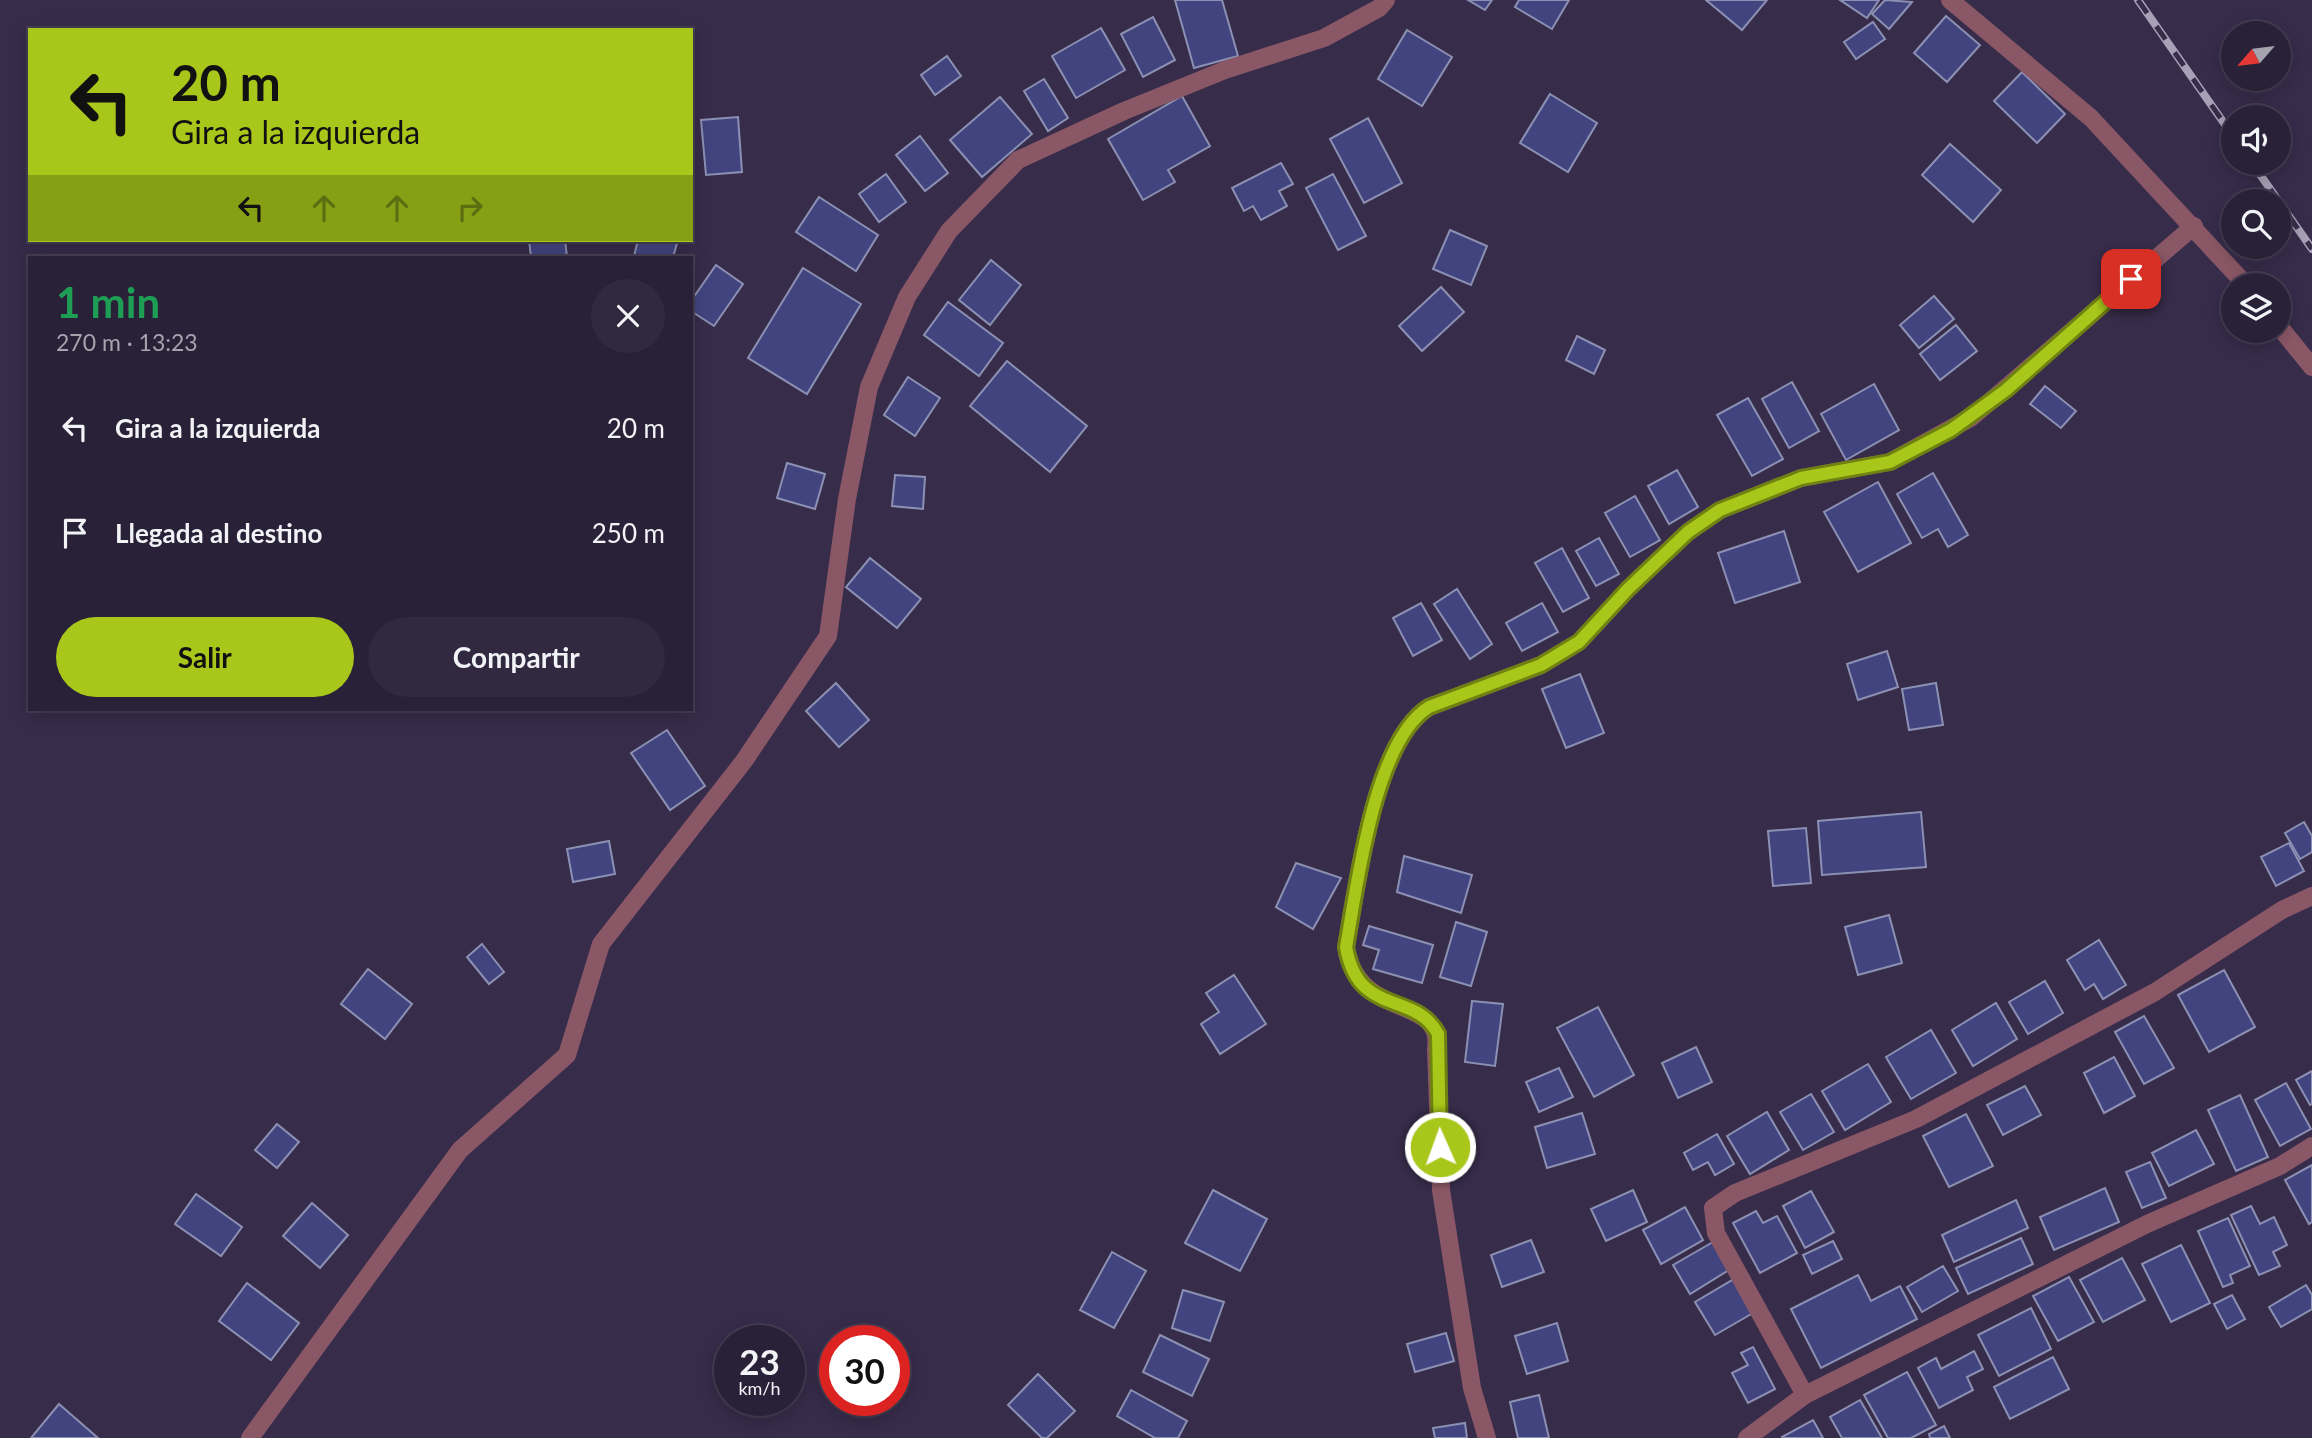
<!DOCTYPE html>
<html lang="es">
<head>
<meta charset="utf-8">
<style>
	body { margin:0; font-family:Lato,sans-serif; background:#312940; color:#f1f3f6; height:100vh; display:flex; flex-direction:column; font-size:26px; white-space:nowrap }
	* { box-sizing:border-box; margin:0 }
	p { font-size:23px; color:#a5a3ae }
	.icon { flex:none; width:38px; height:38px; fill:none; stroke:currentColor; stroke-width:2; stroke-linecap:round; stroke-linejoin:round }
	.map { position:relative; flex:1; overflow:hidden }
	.panel { position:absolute; left:28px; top:256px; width:665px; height:455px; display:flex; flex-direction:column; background:#292138; border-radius:0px; box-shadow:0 4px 18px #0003,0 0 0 2px #453e53 }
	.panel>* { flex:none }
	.top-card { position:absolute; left:28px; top:28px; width:665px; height:214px; border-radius:0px; box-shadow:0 4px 18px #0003,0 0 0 2px #453e53; background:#a9c71a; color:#111; overflow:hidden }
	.needle { width:46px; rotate:242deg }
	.tools { position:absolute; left:2221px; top:21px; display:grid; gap:14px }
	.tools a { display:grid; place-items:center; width:70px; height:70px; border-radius:50%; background:#292138; box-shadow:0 4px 18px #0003,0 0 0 2px #453e53; font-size:35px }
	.speed { position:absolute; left:714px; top:1325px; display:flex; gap:14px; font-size:35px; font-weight:700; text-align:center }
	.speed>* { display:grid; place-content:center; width:91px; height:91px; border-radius:50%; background:#292138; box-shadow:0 4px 18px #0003,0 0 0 2px #453e53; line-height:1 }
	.speed small { font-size:18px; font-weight:400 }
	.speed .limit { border:10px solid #d22; background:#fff; color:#111 }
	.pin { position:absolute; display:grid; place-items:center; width:60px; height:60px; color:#fff; margin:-30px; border-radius:14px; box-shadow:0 4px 10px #0006 }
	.me { position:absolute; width:77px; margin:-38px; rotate:358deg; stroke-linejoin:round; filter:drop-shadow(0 0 5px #0008) }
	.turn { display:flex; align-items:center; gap:24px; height:147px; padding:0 28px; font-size:32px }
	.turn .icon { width:91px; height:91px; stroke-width:2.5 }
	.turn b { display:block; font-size:49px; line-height:60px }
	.lanes { display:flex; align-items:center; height:66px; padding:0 28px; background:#0003; justify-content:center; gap:35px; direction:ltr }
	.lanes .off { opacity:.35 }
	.round { display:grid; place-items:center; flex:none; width:74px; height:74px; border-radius:37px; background:#312940 }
	.overview { display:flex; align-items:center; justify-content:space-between; height:119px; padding:0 28px }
	h1 { font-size:42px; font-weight:700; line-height:52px; color:#1e9e55 }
	.cta { display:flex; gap:14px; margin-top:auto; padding:14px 28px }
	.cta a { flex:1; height:80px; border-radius:42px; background:#a9c71a; color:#111; font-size:28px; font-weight:700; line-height:80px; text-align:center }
	.cta a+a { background:#312940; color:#f1f3f6 }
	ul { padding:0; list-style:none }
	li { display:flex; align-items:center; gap:21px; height:105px; padding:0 28px }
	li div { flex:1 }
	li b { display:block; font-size:26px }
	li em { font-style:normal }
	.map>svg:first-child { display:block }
</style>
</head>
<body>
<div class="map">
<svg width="2312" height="1438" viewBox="0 0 2312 1438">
	<rect width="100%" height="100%" fill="#372c4a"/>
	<g fill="#424480" stroke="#8c90b3" stroke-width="2">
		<path d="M1175,0H1222L1238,56L1194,68Z"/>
		<path d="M1468,0H1492L1485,10Z"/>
		<path d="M1519,0H1569L1552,29L1515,7Z"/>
		<path d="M1706,0H1767L1742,30Z"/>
		<path d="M1840,0H1879L1867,18Z"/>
		<path d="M1885,0L1912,2L1889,29L1872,14Z"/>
		<path d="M1946,16L1980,45L1947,82L1914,53Z"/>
		<path d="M1153,17L1175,60L1143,77L1121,34Z"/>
		<path d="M1873,22L1885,39L1856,59L1844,42Z"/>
		<path d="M1101,28L1125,70L1076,98L1052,56Z"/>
		<path d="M1407,30L1452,57L1422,106L1378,79Z"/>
		<path d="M947,56L961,76L935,95L921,75Z"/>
		<path d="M2022,72L2065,114L2037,143L1994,101Z"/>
		<path d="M1044,79L1068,118L1048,131L1024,91Z"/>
		<path d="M1550,94L1597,123L1568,172L1520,143Z"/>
		<path d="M1182,96L1210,146L1168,170L1175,182L1143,200L1108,139Z"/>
		<path d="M1000,97L1032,134L982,177L950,140Z"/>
		<path d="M738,117L742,172L706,175L701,120Z"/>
		<path d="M1368,118L1402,183L1364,203L1330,139Z"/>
		<path d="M920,136L948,173L925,191L896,155Z"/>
		<path d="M1950,144L2001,190L1973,222L1922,175Z"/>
		<path d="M1281,163L1293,184L1279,191L1287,206L1261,220L1253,206L1244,211L1232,188Z"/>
		<path d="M886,174L906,202L879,222L859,194Z"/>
		<path d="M1333,174L1366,236L1338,250L1306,188Z"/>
		<path d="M819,197L878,235L856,271L796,232Z"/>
		<path d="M1450,230L1487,246L1471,285L1433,269Z"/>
		<path d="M529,240H565L567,257H531Z"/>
		<path d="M638,240H678L673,257H638L634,256Z"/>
		<path d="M991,260L1021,285L990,325L959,300Z"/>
		<path d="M716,265L743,284L714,326L691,311V301Z"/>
		<path d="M803,268L861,304L807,394L748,358Z"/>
		<path d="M1441,287L1464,312L1422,351L1399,326Z"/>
		<path d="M1934,296L1954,319L1919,348L1900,325Z"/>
		<path d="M948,302L1003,343L979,376L924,335Z"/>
		<path d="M1956,325L1977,351L1940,380L1920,354Z"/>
		<path d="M1577,336L1605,350L1594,374L1566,360Z"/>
		<path d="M1007,361L1087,426L1050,472L970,406Z"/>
		<path d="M908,377L940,398L915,436L884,415Z"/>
		<path d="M1792,382L1819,431L1789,448L1762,399Z"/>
		<path d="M1874,384L1899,430L1846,460L1821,414Z"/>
		<path d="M2045,386L2076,411L2061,428L2030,404Z"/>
		<path d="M1748,398L1783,459L1752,476L1717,415Z"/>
		<path d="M787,463L825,474L815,509L777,498Z"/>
		<path d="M1677,470L1698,507L1669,524L1648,486Z"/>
		<path d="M1933,473L1968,535L1948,547L1938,529L1922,538L1897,494Z"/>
		<path d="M895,475L925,477L923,509L892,506Z"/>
		<path d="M1878,482L1911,543L1858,572L1824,512Z"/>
		<path d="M1635,496L1660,540L1630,557L1605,513Z"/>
		<path d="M1784,531L1800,582L1735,603L1718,553Z"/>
		<path d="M1599,538L1619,574L1596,586L1576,551Z"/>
		<path d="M1562,548L1589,598L1563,612L1535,563Z"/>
		<path d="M870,558L921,599L897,628L846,587Z"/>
		<path d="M1457,589L1492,644L1470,659L1434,604Z"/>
		<path d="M1421,603L1442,640L1413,656L1393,618Z"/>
		<path d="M1542,603L1558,632L1522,651L1506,623Z"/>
		<path d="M1887,651L1898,687L1858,700L1847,664Z"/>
		<path d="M1580,674L1604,733L1566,748L1542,689Z"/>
		<path d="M836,683L869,720L839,747L806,711Z"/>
		<path d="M1936,683L1943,725L1909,730L1902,689Z"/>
		<path d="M667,730L705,786L670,810L631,753Z"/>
		<path d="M1921,812L1926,867L1822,875L1818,821Z"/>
		<path d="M2304,822L2312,836V852L2300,859L2285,833Z"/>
		<path d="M1806,828L1811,883L1773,886L1768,831Z"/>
		<path d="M609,841L615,874L573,882L567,849Z"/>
		<path d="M2289,843L2304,871L2276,886L2261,857Z"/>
		<path d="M1404,856L1472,875L1461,913L1397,892Z"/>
		<path d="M1296,863L1341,878L1313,929L1276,907Z"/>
		<path d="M1889,915L1902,963L1858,975L1845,927Z"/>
		<path d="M1456,922L1487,932L1471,986L1440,977Z"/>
		<path d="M1369,926L1433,945L1422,983L1373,969L1379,950L1363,945Z"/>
		<path d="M2099,940L2126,985L2103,999L2094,984L2085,990L2067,960Z"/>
		<path d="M482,944L504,972L489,984L467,957Z"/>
		<path d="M368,969L412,1004L385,1039L341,1004Z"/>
		<path d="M2224,970L2255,1027L2209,1052L2178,995Z"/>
		<path d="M1234,975L1266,1024L1220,1054L1201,1024L1219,1012L1206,993Z"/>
		<path d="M2045,981L2063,1013L2028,1034L2009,1002Z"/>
		<path d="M1472,1001L1503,1004L1495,1066L1465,1062Z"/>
		<path d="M1996,1003L2017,1039L1973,1066L1952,1030Z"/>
		<path d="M1598,1007L1634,1075L1594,1097L1557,1028Z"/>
		<path d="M2144,1016L2174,1068L2144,1084L2115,1032Z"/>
		<path d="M1931,1030L1956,1073L1911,1099L1886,1057Z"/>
		<path d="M1696,1047L1712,1082L1678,1098L1662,1063Z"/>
		<path d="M2114,1057L2135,1096L2104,1113L2084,1073Z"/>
		<path d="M1868,1064L1891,1102L1845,1130L1822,1091Z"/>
		<path d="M1559,1068L1573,1097L1539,1112L1526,1082Z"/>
		<path d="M2312,1071V1104L2310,1105L2296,1080Z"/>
		<path d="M2286,1083L2311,1129L2280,1146L2255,1100Z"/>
		<path d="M2025,1086L2041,1115L2003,1135L1987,1105Z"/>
		<path d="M1811,1094L1834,1132L1803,1150L1780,1112Z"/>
		<path d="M2240,1095L2268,1157L2236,1171L2208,1110Z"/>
		<path d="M1767,1112L1789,1150L1750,1174L1727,1136Z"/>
		<path d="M1582,1113L1595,1154L1547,1168L1535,1127Z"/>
		<path d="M1966,1114L1993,1166L1949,1187L1923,1136Z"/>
		<path d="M277,1124L299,1142L277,1168L255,1150Z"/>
		<path d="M2196,1130L2214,1164L2169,1186L2152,1153Z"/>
		<path d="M1717,1134L1734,1164L1715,1175L1708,1162L1693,1170L1684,1153Z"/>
		<path d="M2150,1162L2166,1198L2142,1208L2126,1172Z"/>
		<path d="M2312,1165V1222L2309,1224L2285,1180Z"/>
		<path d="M2105,1188L2119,1222L2054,1250L2040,1217Z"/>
		<path d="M1213,1190L1267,1219L1240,1271L1185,1243Z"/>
		<path d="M1633,1190L1647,1222L1606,1241L1591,1209Z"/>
		<path d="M1811,1191L1834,1232L1805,1248L1783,1206Z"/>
		<path d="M196,1194L242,1227L221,1256L175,1224Z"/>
		<path d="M2016,1200L2028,1228L1954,1262L1942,1235Z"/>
		<path d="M312,1203L348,1235L320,1268L283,1236Z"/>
		<path d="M2251,1206L2260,1224L2274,1217L2287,1245L2273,1252L2280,1266L2259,1275L2231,1215Z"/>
		<path d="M1685,1207L1703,1240L1661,1264L1643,1230Z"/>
		<path d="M1756,1211L1763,1223L1777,1216L1797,1253L1760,1273L1733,1223Z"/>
		<path d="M2228,1218L2250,1266L2230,1275L2233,1283L2223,1287L2198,1231Z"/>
		<path d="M2021,1238L2033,1264L1968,1294L1956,1268Z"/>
		<path d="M1531,1240L1544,1272L1502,1287L1491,1255Z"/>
		<path d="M1833,1241L1842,1259L1812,1274L1803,1255Z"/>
		<path d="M1713,1242L1729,1270L1690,1294L1673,1265Z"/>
		<path d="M2181,1245L2210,1303L2171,1322L2142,1264Z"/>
		<path d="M1112,1252L1146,1271L1114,1328L1080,1310Z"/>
		<path d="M2122,1258L2145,1300L2103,1322L2080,1280Z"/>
		<path d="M1943,1266L1958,1291L1922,1312L1907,1287Z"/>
		<path d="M1858,1275L1871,1301L1900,1286L1917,1319L1821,1368L1791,1309Z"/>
		<path d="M2069,1277L2094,1322L2058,1341L2033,1296Z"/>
		<path d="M1734,1279L1753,1313L1715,1335L1695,1302Z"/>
		<path d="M247,1283L299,1323L271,1360L219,1321Z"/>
		<path d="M2306,1285L2312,1295V1309L2281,1327L2269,1307Z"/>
		<path d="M1183,1290L1224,1302L1210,1341L1172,1328Z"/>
		<path d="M2232,1295L2245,1319L2227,1329L2214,1304Z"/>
		<path d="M2031,1308L2051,1349L1999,1376L1978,1335Z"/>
		<path d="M1557,1323L1568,1361L1527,1374L1515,1336Z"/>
		<path d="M1446,1333L1454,1361L1415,1372L1407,1344Z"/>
		<path d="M1160,1335L1209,1359L1192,1396L1143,1372Z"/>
		<path d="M1753,1347L1775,1389L1748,1403L1732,1373L1748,1365L1741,1353Z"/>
		<path d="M1974,1351L1983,1369L1967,1377L1973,1390L1939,1408L1918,1368L1936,1358L1941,1369Z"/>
		<path d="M2053,1357L2069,1389L2010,1419L1994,1387Z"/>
		<path d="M1907,1372L1936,1425L1911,1438H1888L1864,1395Z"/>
		<path d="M1038,1374L1075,1411L1047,1438H1042L1008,1405Z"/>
		<path d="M1131,1390L1187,1421L1178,1438H1155L1117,1416Z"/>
		<path d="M1539,1395L1549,1438H1518L1510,1402Z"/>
		<path d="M1860,1400L1882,1438H1842L1830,1417Z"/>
		<path d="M59,1404L98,1438H31Z"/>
		<path d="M1813,1420L1823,1438H1783L1782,1437Z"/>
		<path d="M1465,1423L1467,1438H1435L1433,1428Z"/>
		<path d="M1944,1426L1950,1438H1930L1929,1434Z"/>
	</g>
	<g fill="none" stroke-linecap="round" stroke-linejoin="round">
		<g stroke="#8a5766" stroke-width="18">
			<path d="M1950,0L2091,118L2246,285"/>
			<path d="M2278,325L2312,367"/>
			<path d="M1805,1395L1716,1233L1713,1208L1735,1193L1916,1119L2155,992L2282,910L2312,896"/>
			<path d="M250,1438L460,1150L567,1055L601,944L744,761L828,636L847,499L869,387L907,297L949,231L1018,160L1124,111L1225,70L1324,38L1379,8L1386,0"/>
			<path d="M1487,1438L1472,1388L1441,1190L1436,1049C1444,993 1358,1023 1346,947C1357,886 1374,741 1429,707L1541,665L1579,642L1628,589L1688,532L1720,510L1801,478L1890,462L1972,417L2194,226"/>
			<path d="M1747,1438L1805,1395L2147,1224L2280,1166L2312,1146"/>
		</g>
		<g stroke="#a7a0b6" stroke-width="8">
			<g id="rail">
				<path d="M2138,0L2233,136"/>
				<path d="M2252,163L2312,249"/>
			</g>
		</g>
		<use href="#rail" stroke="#372c4a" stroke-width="5" stroke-dasharray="16" stroke-linecap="butt"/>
	</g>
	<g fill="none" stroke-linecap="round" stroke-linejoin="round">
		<g stroke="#6e8111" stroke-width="18">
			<path id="route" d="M1440,1147L1438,1034C1415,990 1358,1018 1346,947C1357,886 1374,741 1429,707L1541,665L1579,642L1628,589L1688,532L1720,510L1801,478L1890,462L1951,430L2006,390L2131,279"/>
		</g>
		<use href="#route" stroke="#a9c71a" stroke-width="12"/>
	</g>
</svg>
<div class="tools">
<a><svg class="needle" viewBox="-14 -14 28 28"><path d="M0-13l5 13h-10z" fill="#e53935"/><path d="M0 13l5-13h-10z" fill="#a5a3ae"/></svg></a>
<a><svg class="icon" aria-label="sound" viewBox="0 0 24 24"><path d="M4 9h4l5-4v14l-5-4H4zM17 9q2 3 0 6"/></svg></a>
<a><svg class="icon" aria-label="search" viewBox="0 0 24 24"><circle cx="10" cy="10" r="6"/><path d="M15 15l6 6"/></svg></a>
<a><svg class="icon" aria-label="layers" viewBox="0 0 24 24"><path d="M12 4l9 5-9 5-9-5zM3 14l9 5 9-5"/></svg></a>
</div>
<div class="speed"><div>23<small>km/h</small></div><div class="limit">30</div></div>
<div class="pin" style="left:2131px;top:279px;background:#d93025"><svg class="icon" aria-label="arrive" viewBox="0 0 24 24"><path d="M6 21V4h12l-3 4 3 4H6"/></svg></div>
<svg class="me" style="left:1440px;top:1147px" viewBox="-20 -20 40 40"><circle r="17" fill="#a9c71a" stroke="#fff" stroke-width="3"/><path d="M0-11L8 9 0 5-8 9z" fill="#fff"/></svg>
<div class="top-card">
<div class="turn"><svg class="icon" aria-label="left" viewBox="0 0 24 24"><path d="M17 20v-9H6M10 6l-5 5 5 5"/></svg><div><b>20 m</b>Gira a la izquierda</div></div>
<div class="lanes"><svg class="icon" aria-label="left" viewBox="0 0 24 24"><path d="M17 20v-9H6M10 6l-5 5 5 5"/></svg><svg class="icon off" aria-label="ahead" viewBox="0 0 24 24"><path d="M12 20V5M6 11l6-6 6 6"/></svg><svg class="icon off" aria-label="ahead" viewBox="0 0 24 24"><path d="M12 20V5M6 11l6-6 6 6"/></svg><svg class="icon off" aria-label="right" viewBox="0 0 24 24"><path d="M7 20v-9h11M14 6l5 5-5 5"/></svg></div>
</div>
<section class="panel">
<div class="overview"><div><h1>1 min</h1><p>270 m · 13:23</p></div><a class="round"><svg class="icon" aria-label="close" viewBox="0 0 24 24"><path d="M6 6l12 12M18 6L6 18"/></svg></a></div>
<ul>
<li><svg class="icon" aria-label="left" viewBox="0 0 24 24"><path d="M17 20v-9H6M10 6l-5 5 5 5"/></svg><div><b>Gira a la izquierda</b></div><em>20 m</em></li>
<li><svg class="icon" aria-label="arrive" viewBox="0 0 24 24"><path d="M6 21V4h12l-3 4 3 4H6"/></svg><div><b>Llegada al destino</b></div><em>250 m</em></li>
</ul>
<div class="cta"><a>Salir</a><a>Compartir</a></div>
</section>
</div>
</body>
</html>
